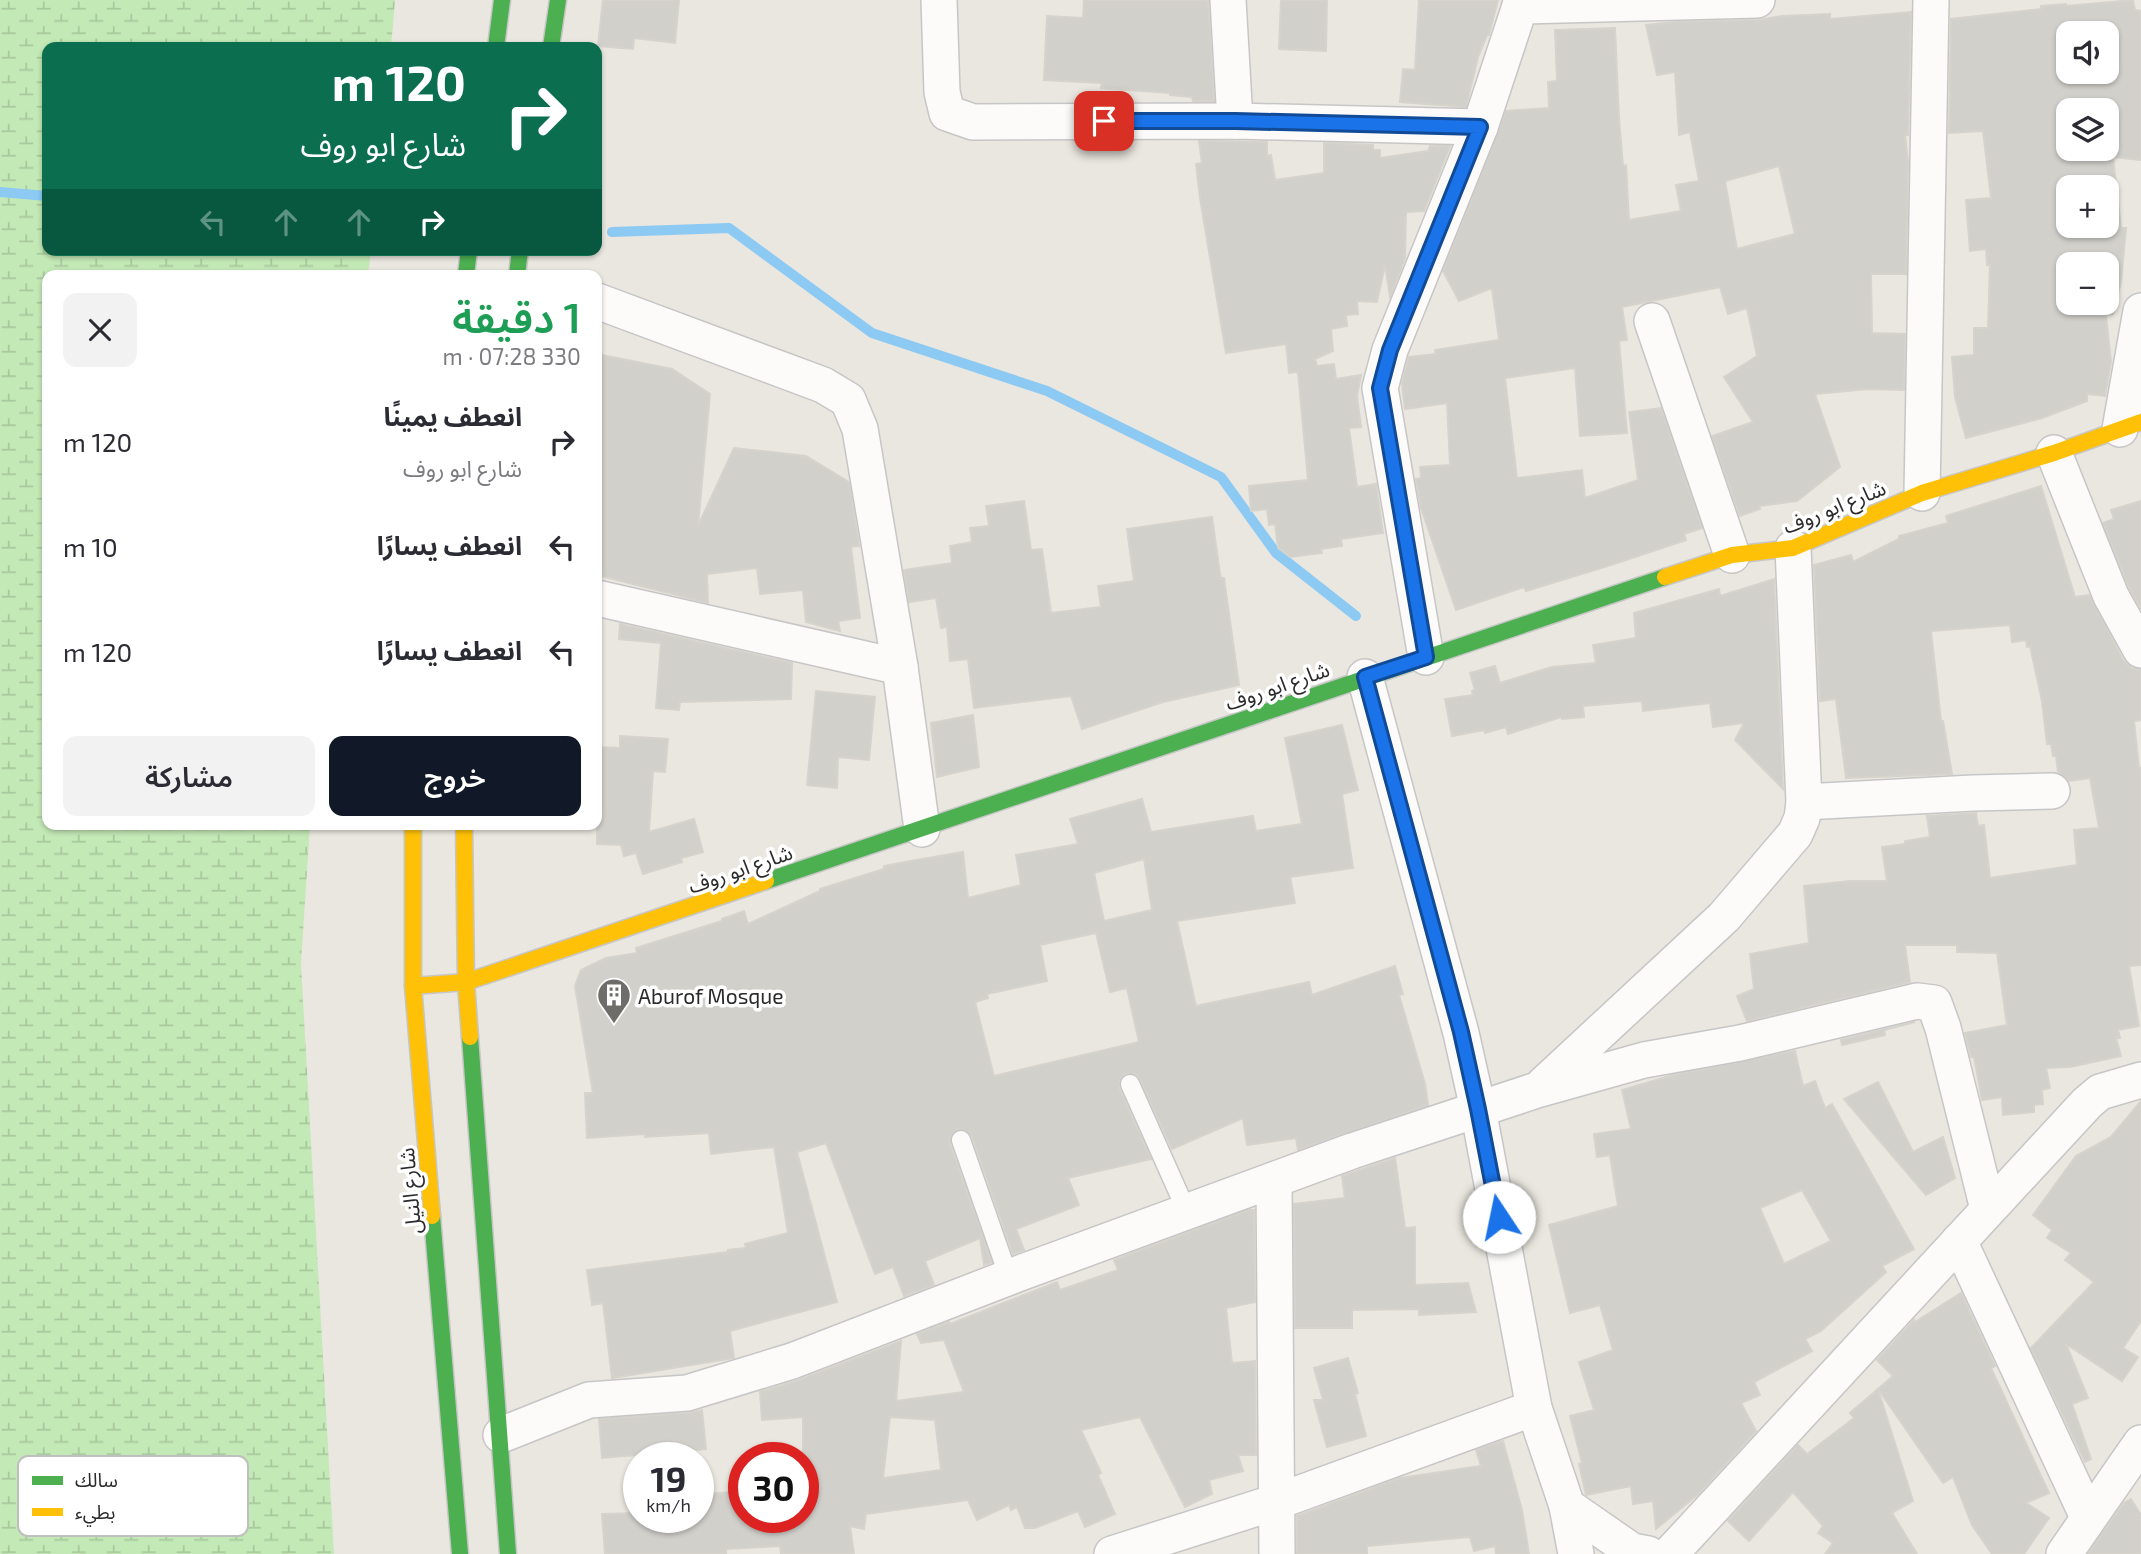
<!DOCTYPE html>
<html lang="ar">
<head>
<meta charset="utf-8">
<style>
	body { margin:0; font-family:"Exo 2","Noto Sans Arabic",sans-serif; background:#f2f2f3; color:#2b2b33; direction:rtl; height:100vh; display:flex; flex-direction:column; font-size:26px; white-space:nowrap }
	* { box-sizing:border-box; margin:0 }
	p { font-size:23px; color:#7c7c81 }
	.icon { flex:none; width:38px; height:38px; fill:none; stroke:currentColor; stroke-width:2; stroke-linecap:round; stroke-linejoin:round }
	.map { position:relative; flex:1; overflow:hidden; direction:ltr }
	.panel { position:absolute; left:42px; top:270px; width:560px; height:560px; display:flex; flex-direction:column; background:#fff; border-radius:14px; box-shadow:0 2px 5px #0004; direction:rtl }
	.panel>* { flex:none }
	.top-card { position:absolute; left:42px; top:42px; width:560px; height:214px; border-radius:14px; box-shadow:0 2px 5px #0004; direction:rtl; background:#0b6e4f; color:#fff; overflow:hidden }
	.controls { position:absolute; left:2056px; top:21px; display:grid; gap:14px }
	.controls a { display:grid; place-items:center; width:63px; height:63px; border-radius:14px; background:#fff; box-shadow:0 2px 5px #0004; font-size:35px }
	.speed { position:absolute; left:623px; top:1442px; display:flex; gap:14px; font-size:35px; font-weight:700; text-align:center }
	.speed>* { display:grid; place-content:center; width:91px; height:91px; border-radius:50%; background:#fff; box-shadow:0 2px 5px #0004; line-height:1 }
	.speed small { font-size:18px; font-weight:400 }
	.speed .limit { border:10px solid #d22; background:#fff; color:#111 }
	.pin { position:absolute; display:grid; place-items:center; width:60px; height:60px; color:#fff; margin:-30px; border-radius:14px; box-shadow:0 4px 10px #0006 }
	.me { position:absolute; width:77px; margin:-38px; rotate:349deg; stroke-linejoin:round; filter:drop-shadow(0 0 5px #0008) }
	.turn { display:flex; align-items:center; gap:24px; height:147px; padding:0 21px; font-size:32px }
	.turn .icon { width:91px; height:91px; stroke-width:2.5 }
	.turn b { display:block; font-size:49px; line-height:60px }
	.lanes { display:flex; align-items:center; height:66px; padding:0 21px; background:#0003; justify-content:center; gap:35px; direction:ltr }
	.lanes .off { opacity:.35 }
	.round { display:grid; place-items:center; flex:none; width:74px; height:74px; border-radius:14px; background:#f2f2f3 }
	.overview { display:flex; align-items:center; justify-content:space-between; height:119px; padding:0 21px }
	h1 { font-size:42px; font-weight:600; line-height:52px; color:#1e9e55 }
	.button { display:flex; gap:14px; margin-top:auto; padding:14px 21px }
	.button a { flex:1; height:80px; border-radius:14px; background:#111827; color:#fff; font-size:28px; font-weight:600; line-height:80px; text-align:center }
	.button a+a { background:#f2f2f3; color:#2b2b33 }
	ul { padding:0; list-style:none }
	li { display:flex; align-items:center; gap:21px; height:105px; padding:0 21px }
	li div { flex:1 }
	li b { display:block; font-size:26px }
	li em { font-style:normal }
	.map>svg:first-child { display:block }
</style>
</head>
<body>
<div class="map">
<svg width="2141" height="1554" viewBox="0 0 2141 1554">
	<defs>
		<pattern id="wetland-marsh" width="20" height="14" patternUnits="userSpaceOnUse" patternTransform="scale(1.75)"><rect width="20" height="14" fill="#c3e9b6"/><path d="M1 5h8M5 5V1M11 12h8M15 12V8" fill="none" stroke="#a8c89d"/></pattern>
	</defs>
	<rect width="100%" height="100%" fill="#eae7e0"/>
	<path fill="url(#wetland-marsh)" d="M0,0H395L391,47H47V250H371L368,275H47V824H310L301,964L334,1554H0Z"/>
	<g fill="none" stroke-linecap="round" stroke-linejoin="round">
		<g stroke="#8cc9f3" stroke-width="10">
			<path d="M0,192L47,196"/>
			<path d="M612,232L729,228L872,333L1047,391L1221,477L1276,553L1356,616"/>
		</g>
	</g>
	<g fill="#d2d0cb" stroke="#d5d3cc" stroke-width="2" fill-rule="evenodd">
		<path d="M603,0H679L675,43L634,38L633,49L598,46Z"/>
		<path d="M1084,0H1208L1214,101H1193L1192,97L1170,95V93L1101,88L1102,83L1044,80L1047,16L1083,18Z"/>
		<path d="M1281,0H1327L1326,51L1279,49Z"/>
		<path d="M1419,0H1498L1489,35H1487L1478,57L1466,107L1400,102L1403,69L1415,70Z"/>
		<path d="M2133,0L2135,10L2141,11V160L2113,157L2121,228H2126L2121,281L2113,314L2106,315L2111,362L2105,396L2087,394V401L2042,418L1966,438L1955,397L1952,357L1974,355V328H1988L1990,265H1987L1986,249L1970,251L1966,200L1991,198L1983,131L1949,133L1951,19L2041,9V6L2066,4V6ZM2068,33H2107V72H2068ZM2068,110H2107V149H2068ZM2068,187H2107V226H2068ZM2068,264H2107V303H2068Z"/>
		<path d="M1911,12L1908,135H1905L1908,162L1906,274H1871L1872,333L1905,334L1904,390L1868,389L1815,394L1840,467L1797,501L1759,506L1760,509L1740,516L1712,436L1753,422L1724,377L1757,356L1747,308L1728,314L1720,287L1622,307L1627,340L1619,341L1627,433L1580,436L1575,368L1505,378L1517,478L1582,470L1585,498L1638,480L1629,412L1661,408L1702,528L1684,534L1686,540L1611,565L1526,591L1524,587L1456,610L1421,508L1416,479L1421,478L1420,467L1450,465L1447,403L1405,409L1402,384L1409,357L1436,354L1435,350L1499,340L1492,288L1459,301L1443,271L1506,111L1549,108L1548,82L1557,81L1555,30L1615,28L1619,119L1623,166L1626,165L1629,220L1681,211L1676,185L1699,181L1690,132L1679,135L1675,72L1657,75L1646,25L1676,22L1758,20L1782,16L1830,14V19ZM1779,166L1795,234L1737,249L1725,181Z"/>
		<path d="M1199,141L1267,142V156L1271,155L1275,180L1324,173V143L1373,145V150H1380V158L1428,151L1430,146H1450L1424,211L1406,212L1405,258L1390,297L1385,265L1377,302L1357,301L1358,314L1346,315L1347,326L1331,329L1333,351L1315,359L1317,366L1334,364L1336,379L1361,375L1357,396L1361,427L1349,428L1357,487L1376,484L1383,533L1341,539L1342,546L1321,549L1322,553L1290,557L1278,548L1275,524L1269,525L1267,509L1251,511L1249,486L1308,480L1298,372L1289,373L1286,344L1226,353L1200,198L1196,164L1202,163Z"/>
		<path d="M597,354L672,369L710,394L698,526L734,448L806,456L849,482L859,546L851,547L860,618L838,621L840,631L806,622L803,590L760,594L757,568L707,574L708,603L597,575Z"/>
		<path d="M2041,486L2075,597L2089,595L2123,660L2131,668L2141,670V720L2134,721L2139,768H2141V965L2129,966L2139,1026L2118,1030L2120,1038H2116L2121,1056L2070,1067L2046,1068L2050,1088L2042,1090L2043,1104L2034,1105V1112L2003,1115L2002,1097L1982,1100L1974,1057H1971L1965,1033L2007,1025L1997,953L1957,952V945H1905L1910,982L1747,1021L1737,996L1754,989L1750,954L1809,943L1804,886L1850,881H1887L1882,847L1905,844V841L1930,837L1927,816L1976,813L1978,826L1984,825L1990,878L2077,865L2074,830L2099,828L2090,778L2069,781L2058,772L2056,756H2053L2051,744H2047L2042,701L2030,646L2027,647L2026,640L2012,642L2010,625L1931,631L1941,721H1943L1952,774L1846,778L1836,699L1820,701L1814,565L1851,555L1853,562L1899,539V536L1948,523L1946,516Z"/>
		<path d="M1024,501L1031,550L1042,549L1051,613L1101,607L1098,586L1134,581L1127,529L1212,517L1220,574L1221,578H1224L1239,685L1163,702L1082,729L1071,696L974,708L968,659L950,661L947,627L941,628L936,598L909,602L904,570L952,563L950,546L972,542L970,528L989,526L986,506Z"/>
		<path d="M2141,501V609L2129,587L2103,523L2114,519L2111,510Z"/>
		<path d="M1774,579L1783,789L1735,740L1744,723L1713,727L1710,703L1643,711L1642,701L1583,706L1584,717L1562,719L1561,717L1508,734L1506,727L1485,733L1484,730L1452,736L1445,699L1473,695L1472,691L1475,690L1470,673L1495,666L1500,683L1552,667L1596,663L1593,645L1636,638L1634,613L1719,589L1720,596Z"/>
		<path d="M620,624L792,663L791,699L680,702L679,710L656,708L661,643L619,639Z"/>
		<path d="M816,691L875,697L869,760L838,757L837,788L807,785Z"/>
		<path d="M973,715L979,767L937,777L931,723Z"/>
		<path d="M1342,725L1358,790L1342,794L1353,868L1290,877L1295,903L1177,921L1196,1006L1309,982L1312,995L1395,966L1403,994L1399,995L1425,1084L1428,1105L1298,1150L1296,1138L1247,1145L1243,1118L1172,1149L1140,1079L1136,1074L1126,1073L1120,1078L1119,1088L1151,1159L1068,1178L1079,1205L1016,1229L1024,1250L1013,1254L972,1136L964,1129L957,1130L950,1137V1144L992,1262L984,1265L980,1238L925,1261L934,1285L904,1296L893,1267L875,1274L826,1143L797,1152L837,1302L730,1331L734,1358L612,1378L603,1303L592,1305L587,1270L728,1252V1250L746,1248L745,1244L788,1233L774,1147L711,1154L709,1133L645,1137V1134L587,1138L585,1093H593L575,986L581,970L606,958L637,953L636,948L722,921V919L744,911L748,924L820,891V889L884,869V866L905,862L963,852L968,898L1021,885L1016,855L1078,844L1070,819L1142,799L1151,832L1253,816L1256,831L1302,824L1285,738ZM1144,859L1152,910L1104,921L1094,873ZM1096,933L1110,992L1127,988L1139,1042L994,1076L975,1002L988,998L987,994L1047,981L1040,945Z"/>
		<path d="M620,736L668,739L665,772L653,771L649,832L694,819L703,852L681,858L682,862L643,874L636,853L624,856L621,845L597,844V747L620,748Z"/>
		<path d="M1915,1022L1884,1030L1885,1035L1842,1045L1841,1040Z"/>
		<path d="M1795,1051L1803,1086L1815,1081L1825,1108L1832,1104L1914,1249L1882,1266L1886,1272L1821,1331L1805,1339L1812,1351L1754,1382L1760,1395L1741,1403L1756,1431L1697,1495L1656,1529L1653,1501L1633,1504L1631,1486L1586,1495L1579,1464L1582,1463L1570,1416L1594,1410L1579,1362L1613,1350L1600,1305L1570,1313L1549,1225L1618,1206L1610,1155L1597,1157L1594,1134L1631,1129L1622,1090L1673,1075ZM1802,1190L1831,1241L1784,1264L1760,1208Z"/>
		<path d="M1878,1082L1913,1152L1943,1137L1955,1178L1926,1195L1844,1099Z"/>
		<path d="M2141,1101V1321L2123,1348L2138,1357L2122,1381L2066,1344L2088,1398L2072,1404L2091,1459L2085,1462L2031,1348L2094,1282L2065,1260L2071,1253L2047,1238L2052,1230L2033,1215L2076,1156L2111,1137Z"/>
		<path d="M1395,1158L1405,1228L1415,1227V1285L1468,1283L1476,1312L1419,1315V1309L1352,1310V1328H1295L1294,1204L1345,1198L1342,1176Z"/>
		<path d="M1249,1210H1254L1255,1302L1226,1308L1232,1363L1255,1361L1256,1455H1238L1243,1471L1209,1480L1212,1494L1185,1507L1140,1417L1081,1430L1101,1473L1098,1475L1115,1514L1085,1527L1078,1511L1035,1528H1025L1017,1507L1011,1510L1009,1505L977,1520L968,1500L866,1514L864,1529L850,1526L854,1554H781L780,1546L726,1549V1554H605L602,1514L639,1513V1517H698V1495L741,1491L743,1517H747V1522L803,1517V1417L762,1420L760,1392L799,1380L901,1341L896,1401L964,1392L944,1340L921,1343L917,1334L949,1322L950,1324L1057,1282L1060,1290L1118,1270L1114,1260ZM890,1417L935,1420L941,1470L883,1478Z"/>
		<path d="M1961,1293L1995,1366L1991,1368L2049,1493L2026,1503L2049,1518L2024,1554H1992L1972,1525L1953,1477L1943,1483L1878,1389L1893,1376L1877,1360L1914,1320L1915,1322Z"/>
		<path d="M1348,1358L1358,1393L1355,1394L1366,1436L1327,1447L1314,1400H1323L1314,1368Z"/>
		<path d="M1878,1389L1913,1501L1892,1513L1917,1554H1825L1833,1543L1818,1533L1823,1526L1793,1492L1749,1541L1728,1521L1798,1445L1807,1454L1854,1418L1850,1413Z"/>
		<path d="M702,1410L706,1449L602,1458L599,1419L688,1413Z"/>
		<path d="M1503,1441L1522,1510L1529,1554H1496L1495,1546L1474,1551L1470,1537L1367,1546V1554H1297V1516L1400,1478L1481,1466L1476,1450Z"/>
		<path d="M2131,1499L2141,1515V1554H2088L2124,1503Z"/>
	</g>
	<g fill="none" stroke-linecap="round" stroke-linejoin="round">
		<g stroke="#c7c6c6" stroke-width="21">
			<g id="lane">
				<path d="M1130,1084L1187,1212"/>
				<path d="M961,1140L1009,1278"/>
			</g>
		</g>
		<g stroke="#c7c6c6" stroke-width="38">
			<g id="street">
				<path d="M939,0L942,92L947,113L973,122L1235,121L1480,127"/>
				<path d="M1228,0L1235,121"/>
				<path d="M1520,6L1757,0"/>
				<path d="M597,301L823,385L848,400L860,429L900,667L922,829"/>
				<path d="M1652,321L1732,555"/>
				<path d="M2120,429L2141,311"/>
				<path d="M2054,453L2111,596L2141,650"/>
				<path d="M1922,493L1931,0"/>
				<path d="M597,598L900,667"/>
				<path d="M1426,657L1380,388L1390,350L1480,127L1522,0"/>
				<path d="M1365,677L1461,1033L1478,1109L1534,1408L1567,1506L1632,1551L1648,1554"/>
				<path d="M1804,802L1973,793L2052,791"/>
				<path d="M1543,1085L1724,917L1795,834L1802,818L1804,802L1793,548"/>
				<path d="M1274,1180L1277,1554"/>
				<path d="M1959,1241L2088,1517"/>
				<path d="M501,1435L589,1400L687,1393L792,1361L1020,1273L1352,1151L1537,1090L1644,1060L1740,1043L1917,1001L1934,1003L1943,1028L1988,1209"/>
				<path d="M1567,1506L1576,1554"/>
				<path d="M1112,1554L1276,1502L1534,1408"/>
				<path d="M1670,1554L2087,1103L2100,1092L2141,1080"/>
				<path d="M2064,1554L2141,1443"/>
			</g>
		</g>
		<g stroke="#c7c6c6" stroke-width="19">
			<g id="fast">
				<path d="M496,47L502,0"/>
				<path d="M551,47L558,0"/>
				<path d="M466,275L469,250"/>
				<path d="M517,275L520,250"/>
				<path d="M766,881L1665,577"/>
				<path d="M470,1037L508,1554"/>
				<path d="M432,1216L460,1554"/>
			</g>
		</g>
		<g stroke="#c7c6c6" stroke-width="19">
			<g id="slow">
				<path d="M1665,577L1732,555L1793,548L1922,493L2054,453L2141,422"/>
				<path d="M413,824V986L432,1216"/>
				<path d="M464,824L466,982L470,1037"/>
				<path d="M413,986L466,982L766,881"/>
			</g>
		</g>
		<use href="#lane" stroke="#fcfbfa" stroke-width="18"/>
		<use href="#street" stroke="#fcfbfa" stroke-width="35"/>
		<use href="#fast" stroke="#4caf50" stroke-width="16"/>
		<use href="#slow" stroke="#ffc107" stroke-width="16"/>
	</g>
	<g fill="none" stroke-linecap="round" stroke-linejoin="round">
		<g stroke="#114b97" stroke-width="18">
			<path id="route" d="M1104,121H1235L1480,127L1390,350L1380,388L1426,657L1365,677L1461,1032L1478,1109L1499,1217"/>
		</g>
		<use href="#route" stroke="#1a73e8" stroke-width="12"/>
	</g>
	<defs>
		<g id="building-pin" transform="scale(1.75)"><path d="M0 17L-7.5 6A9.5 9.5 0 1 1 7.5 6Z" fill="#6e6d6a" stroke="#fff"/><path d="M-4-6H4V6H1V3H-1V6H-4ZM-2.5-4.3h1.7v1.8h-1.7ZM.8-4.3h1.7v1.8H.8ZM-2.5-1h1.7V.8h-1.7ZM.8-1h1.7V.8H.8Z" fill="#fff"/></g>
	</defs>
	<g fill-rule="evenodd">
		<use href="#building-pin" x="614" y="995"/>
	</g>
	<g text-anchor="middle" dominant-baseline="central" stroke-width="7" stroke-linejoin="round" paint-order="stroke">
		<g font-size="21" fill="#2b2b2b" stroke="#fff">
			<text transform="translate(1834 506) rotate(-22)">شارع ابو روف</text>
			<text transform="translate(1277 685) rotate(-19)">شارع ابو روف</text>
			<text transform="translate(740 868) rotate(-19)">شارع ابو روف</text>
			<text transform="translate(409 1191) rotate(-95)">شارع النيل</text>
		</g>
		<g font-size="21" fill="#2b2b2b" stroke="#fff" text-anchor="start">
			<text x="638" y="995">Aburof Mosque</text>
		</g>
	</g>
	<rect x="18" y="1456" width="230" height="80" rx="10" fill="#fff" stroke="#bfbfbf" stroke-width="2"/>
	<rect x="32" y="1476" width="31" height="9" fill="#4caf50"/>
	<rect x="32" y="1508" width="31" height="8" fill="#ffc107"/>
	<g font-size="19" fill="#2b2b2b">
		<text x="75" y="1487">سالك</text>
		<text x="75" y="1519">بطيء</text>
	</g>
</svg>
<div class="controls">
<a><svg class="icon" aria-label="sound" viewBox="0 0 24 24"><path d="M4 9h4l5-4v14l-5-4H4zM17 9q2 3 0 6"/></svg></a>
<a><svg class="icon" aria-label="layers" viewBox="0 0 24 24"><path d="M12 4l9 5-9 5-9-5zM3 14l9 5 9-5"/></svg></a>
<a>+</a>
<a>−</a>
</div>
<div class="speed"><div>19<small>km/h</small></div><div class="limit">30</div></div>
<div class="pin" style="left:1104px;top:121px;background:#d93025"><svg class="icon" aria-label="arrive" viewBox="0 0 24 24"><path d="M6 21V4h12l-3 4 3 4H6"/></svg></div>
<svg class="me" style="left:1499px;top:1217px" viewBox="-20 -20 40 40"><circle r="19" fill="#fff"/><path d="M0-13L10 11 0 6-10 11z" fill="#1a73e8"/></svg>
<div class="top-card">
<div class="turn"><svg class="icon" aria-label="right" viewBox="0 0 24 24"><path d="M7 20v-9h11M14 6l5 5-5 5"/></svg><div><b>120 m</b>شارع ابو روف</div></div>
<div class="lanes"><svg class="icon off" aria-label="left" viewBox="0 0 24 24"><path d="M17 20v-9H6M10 6l-5 5 5 5"/></svg><svg class="icon off" aria-label="ahead" viewBox="0 0 24 24"><path d="M12 20V5M6 11l6-6 6 6"/></svg><svg class="icon off" aria-label="ahead" viewBox="0 0 24 24"><path d="M12 20V5M6 11l6-6 6 6"/></svg><svg class="icon" aria-label="right" viewBox="0 0 24 24"><path d="M7 20v-9h11M14 6l5 5-5 5"/></svg></div>
</div>
<section class="panel">
<div class="overview"><div><h1>1 دقيقة</h1><p>330 m · 07:28</p></div><a class="round"><svg class="icon" aria-label="close" viewBox="0 0 24 24"><path d="M6 6l12 12M18 6L6 18"/></svg></a></div>
<ul>
<li><svg class="icon" aria-label="right" viewBox="0 0 24 24"><path d="M7 20v-9h11M14 6l5 5-5 5"/></svg><div><b>انعطف يمينًا</b><p>شارع ابو روف</p></div><em>120 m</em></li>
<li><svg class="icon" aria-label="left" viewBox="0 0 24 24"><path d="M17 20v-9H6M10 6l-5 5 5 5"/></svg><div><b>انعطف يسارًا</b></div><em>10 m</em></li>
<li><svg class="icon" aria-label="left" viewBox="0 0 24 24"><path d="M17 20v-9H6M10 6l-5 5 5 5"/></svg><div><b>انعطف يسارًا</b></div><em>120 m</em></li>
</ul>
<div class="button"><a>خروج</a><a>مشاركة</a></div>
</section>
</div>
</body>
</html>
